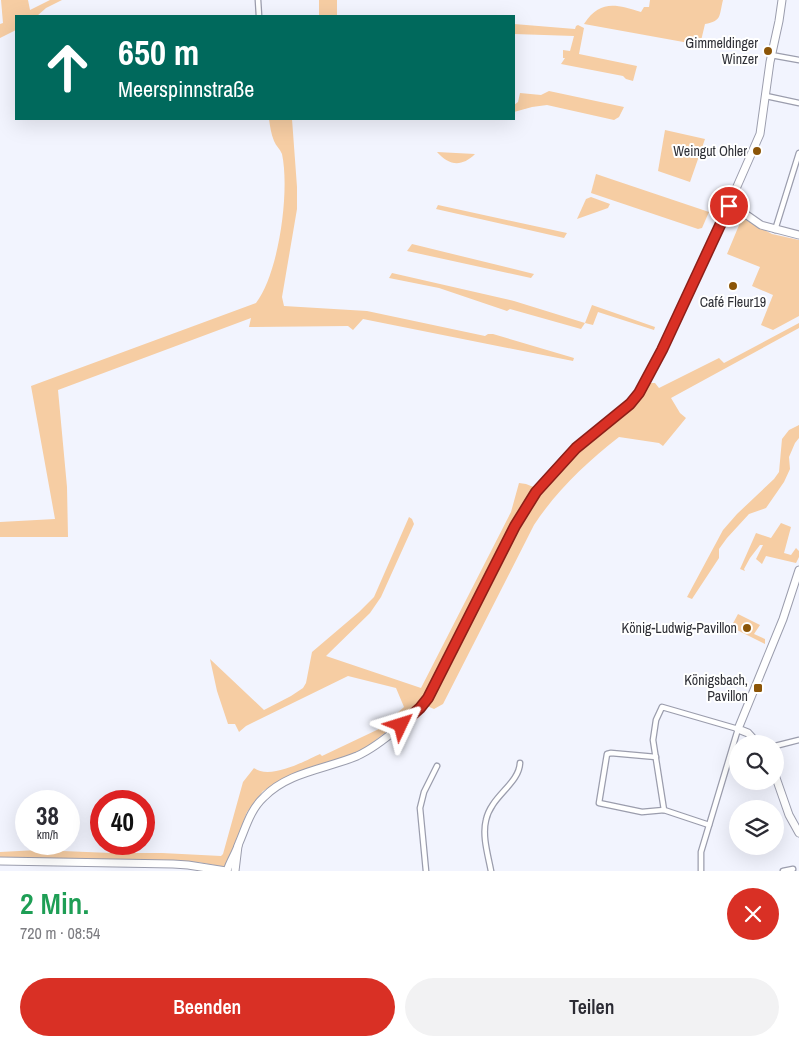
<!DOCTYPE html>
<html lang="de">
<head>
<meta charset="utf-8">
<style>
	body { margin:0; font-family:"Archivo Narrow",sans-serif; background:#f2f2f3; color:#2b2b33; height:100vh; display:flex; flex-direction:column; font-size:19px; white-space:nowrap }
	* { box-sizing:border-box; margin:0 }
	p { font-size:16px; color:#7c7c81 }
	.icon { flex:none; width:28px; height:28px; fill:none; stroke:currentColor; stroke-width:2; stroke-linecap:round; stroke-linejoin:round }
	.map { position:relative; height:871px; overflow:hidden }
	.panel { display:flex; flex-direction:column; background:#fff; flex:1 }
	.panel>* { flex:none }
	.guide { position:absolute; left:15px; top:15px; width:500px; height:105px; border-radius:0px; box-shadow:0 5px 20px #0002; background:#00695c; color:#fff; overflow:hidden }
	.buttons { position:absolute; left:729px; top:735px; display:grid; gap:10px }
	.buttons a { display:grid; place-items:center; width:55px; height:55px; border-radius:50%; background:#fff; box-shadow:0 5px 20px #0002; font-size:25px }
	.speed { position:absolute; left:15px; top:790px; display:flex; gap:10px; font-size:25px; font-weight:700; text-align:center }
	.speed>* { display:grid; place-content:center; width:65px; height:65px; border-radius:50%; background:#fff; box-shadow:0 5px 20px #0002; line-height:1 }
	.speed small { font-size:12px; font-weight:400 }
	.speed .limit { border:8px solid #d22; background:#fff; color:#111 }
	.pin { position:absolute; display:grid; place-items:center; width:42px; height:42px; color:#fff; margin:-21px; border:2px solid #fff; border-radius:50%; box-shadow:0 1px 5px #0007 }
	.me { position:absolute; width:55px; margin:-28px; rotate:49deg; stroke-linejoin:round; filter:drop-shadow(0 0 4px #0008) }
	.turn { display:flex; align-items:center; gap:18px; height:105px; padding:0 20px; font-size:22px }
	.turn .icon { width:65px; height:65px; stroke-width:2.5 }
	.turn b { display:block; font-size:35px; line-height:42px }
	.round { display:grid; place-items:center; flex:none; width:52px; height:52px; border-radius:26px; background:#f2f2f3 }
	.overview { display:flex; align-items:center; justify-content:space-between; height:85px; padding:0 20px }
	h1 { font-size:30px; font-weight:600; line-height:38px; color:#1e9e55 }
	.action { display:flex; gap:10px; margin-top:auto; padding:10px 20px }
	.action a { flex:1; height:58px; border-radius:30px; background:#d93025; color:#fff; font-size:20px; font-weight:600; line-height:58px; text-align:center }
	.action a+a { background:#f2f2f3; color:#2b2b33 }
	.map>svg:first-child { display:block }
</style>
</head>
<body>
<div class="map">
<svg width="799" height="871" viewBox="0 0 799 871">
	<rect width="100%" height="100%" fill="#f2f4fe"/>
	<g fill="#f6cda3">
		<path d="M1,0H28L30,10L50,0H62L46,8L37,16H16V30L0,38V24L3,23Z"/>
		<rect x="319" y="0" width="18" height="16"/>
		<path d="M650,0H723C719,16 722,21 705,24L700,45L584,24C600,0 615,4 641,12L644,7H649Z"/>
		<path d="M514,24L575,29L576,26L578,25L584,28L579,54L637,66L633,81L626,79L623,76L561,64L565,58H563V50L570,51L574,36L514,34Z"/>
		<path d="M549,91L624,107L619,117L614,120L547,105L532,107L514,112V105L518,102L520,93L541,95Z"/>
		<path d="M269,119H292L297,187V209L282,297L284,306L367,311L485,336L488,334H493L574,358L573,361L363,319L353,330L348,326L249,327L251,318L58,390L67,487L68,537H0V522L55,519L31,386L256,303C279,273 290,191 282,154C280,149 276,146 274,141C271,134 270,126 269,119Z"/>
		<path d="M665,130L705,139L690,182L658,171Z"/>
		<path d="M437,152L475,154C462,167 449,166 437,152Z"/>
		<path d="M596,174L709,212L702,228L698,229L591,193Z"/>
		<path d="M591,197L610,204L608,208L577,219L586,199Z"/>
		<path d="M438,205L567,233L564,238L436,209Z"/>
		<path d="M742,218L772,234L799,240V316L773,330L761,325L773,295L752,286L760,267L727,254Z"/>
		<path d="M412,244L534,274L531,278L407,251Z"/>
		<path d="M392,273L514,301L585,323L592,305L655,327L654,330L598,312L593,325L585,323L581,329L510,309L507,311L439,288L389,278Z"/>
		<path d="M799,323V328L671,398L680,413L686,418L663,446L659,443L619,437C586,463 557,490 534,525L443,704L434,709L427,706L437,690L458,646L528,511L565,462L584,444L628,410L641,397L649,383H655L659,388L719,358L724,363Z"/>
		<path d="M799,425V438L795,443L789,457L790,469L784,482L766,508L749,514L727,538L719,549V558L692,599L687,597L723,530L737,514L774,479L779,472L782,439L789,430Z"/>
		<path d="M519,483L526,484L536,488L519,514L428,693L413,711L359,753L283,780L263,791L247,812L226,867L197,862L165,861L0,859V852L38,850L111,853H162L221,856L223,854L243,782L254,768C270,780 305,761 320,754L322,756L381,728L404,707L396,688L348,676L246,726L239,732L235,724H228L217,691L210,659L264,710L291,696L303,688L306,683L312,652L359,612L374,597L409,517L412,519L414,524L381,597L370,613L326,656L421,688L511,512Z"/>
		<path d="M781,523L791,527L784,553L791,555L796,548L799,551V557L796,563L766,556L762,564L756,559L763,545H760L750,558L744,569L745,571L740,569L756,533L771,538Z"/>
		<path d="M738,614L760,625L754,634L765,639V644L731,627Z"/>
	</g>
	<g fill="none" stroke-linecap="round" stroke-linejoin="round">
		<g stroke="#9b9dad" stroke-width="7">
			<g id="street">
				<path d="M258,0L259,16"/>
				<path d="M771,55L799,60"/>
				<path d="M766,96L799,103"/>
				<path d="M775,230L799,153"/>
				<path d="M775,746L799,740"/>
				<path d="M656,757L611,753L607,754L599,803L642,812L664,810L709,825"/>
				<path d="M664,810L653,740L656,720L662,707L738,729L701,852V871"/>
				<path d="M426,871L420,808L424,792L437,766"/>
				<path d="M491,871C488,855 482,836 486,820C491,796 519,784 520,763"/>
				<path d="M783,871L793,869"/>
			</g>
		</g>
		<g stroke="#9b9dad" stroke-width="9">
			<g id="secondary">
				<path d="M729,206L738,209L761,225L799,235"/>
				<path d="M758,744L748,733L738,729L783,619L799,570"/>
				<path d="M775,775L789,815L799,833"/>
				<path d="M0,861L173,864L188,865L226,871"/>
				<path d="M227,871C230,861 236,853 239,843C246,827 250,810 264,797C288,772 326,769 357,756C379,746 419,713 432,692L515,526L528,505L548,477L569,454L633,401L639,393L655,364L717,232L760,134L770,62L779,21L782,0"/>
				<path d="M235,871L238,846"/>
			</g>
		</g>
		<use href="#street" stroke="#fff" stroke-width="4.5"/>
		<use href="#secondary" stroke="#fff" stroke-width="7"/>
	</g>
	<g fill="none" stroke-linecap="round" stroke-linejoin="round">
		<g stroke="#8d1f18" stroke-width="12">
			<path id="route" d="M401,725L420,708L428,698L515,526L536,492L576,448L630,404L639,393L662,350L729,206"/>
		</g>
		<use href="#route" stroke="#d93025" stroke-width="9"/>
	</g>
	<g fill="#8c5507" stroke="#fff" stroke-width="2">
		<circle cx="768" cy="51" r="5"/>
		<circle cx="757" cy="151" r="5"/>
		<circle cx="733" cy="286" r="5"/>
		<circle cx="747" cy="628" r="5"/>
		<rect x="753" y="683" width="10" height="10" rx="2.5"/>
	</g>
	<g text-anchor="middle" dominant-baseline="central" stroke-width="4" stroke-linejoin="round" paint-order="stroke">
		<g font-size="14" fill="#2e2f36" stroke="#fff" text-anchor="end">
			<text x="758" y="43">Gimmeldinger<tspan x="758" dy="16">Winzer</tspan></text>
			<text x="747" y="151">Weingut Ohler</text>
			<text x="733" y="302" text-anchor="middle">Café Fleur19</text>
			<text x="737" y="628">König-Ludwig-Pavillon</text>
			<text x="748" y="680">Königsbach,<tspan x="748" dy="16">Pavillon</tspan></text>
		</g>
	</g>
</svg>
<div class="buttons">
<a><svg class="icon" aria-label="search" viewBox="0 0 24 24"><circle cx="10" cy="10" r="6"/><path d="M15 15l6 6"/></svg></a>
<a><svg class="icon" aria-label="layers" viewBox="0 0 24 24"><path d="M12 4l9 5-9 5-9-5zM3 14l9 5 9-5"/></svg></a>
</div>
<div class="speed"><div>38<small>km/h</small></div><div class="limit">40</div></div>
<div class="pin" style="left:729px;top:206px;background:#d93025"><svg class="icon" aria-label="arrive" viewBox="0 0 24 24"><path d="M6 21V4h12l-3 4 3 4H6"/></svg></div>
<svg class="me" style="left:401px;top:725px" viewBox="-20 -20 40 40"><path d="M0-17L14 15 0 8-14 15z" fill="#d93025" stroke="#fff" stroke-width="4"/></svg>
<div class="guide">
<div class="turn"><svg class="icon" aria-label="ahead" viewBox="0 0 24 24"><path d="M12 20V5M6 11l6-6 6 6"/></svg><div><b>650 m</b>Meerspinnstraße</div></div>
</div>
</div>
<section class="panel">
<div class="overview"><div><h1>2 Min.</h1><p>720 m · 08:54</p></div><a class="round" style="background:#d93025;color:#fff"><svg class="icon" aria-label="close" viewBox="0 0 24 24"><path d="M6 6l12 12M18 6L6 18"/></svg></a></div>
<div class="action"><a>Beenden</a><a>Teilen</a></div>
</section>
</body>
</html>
